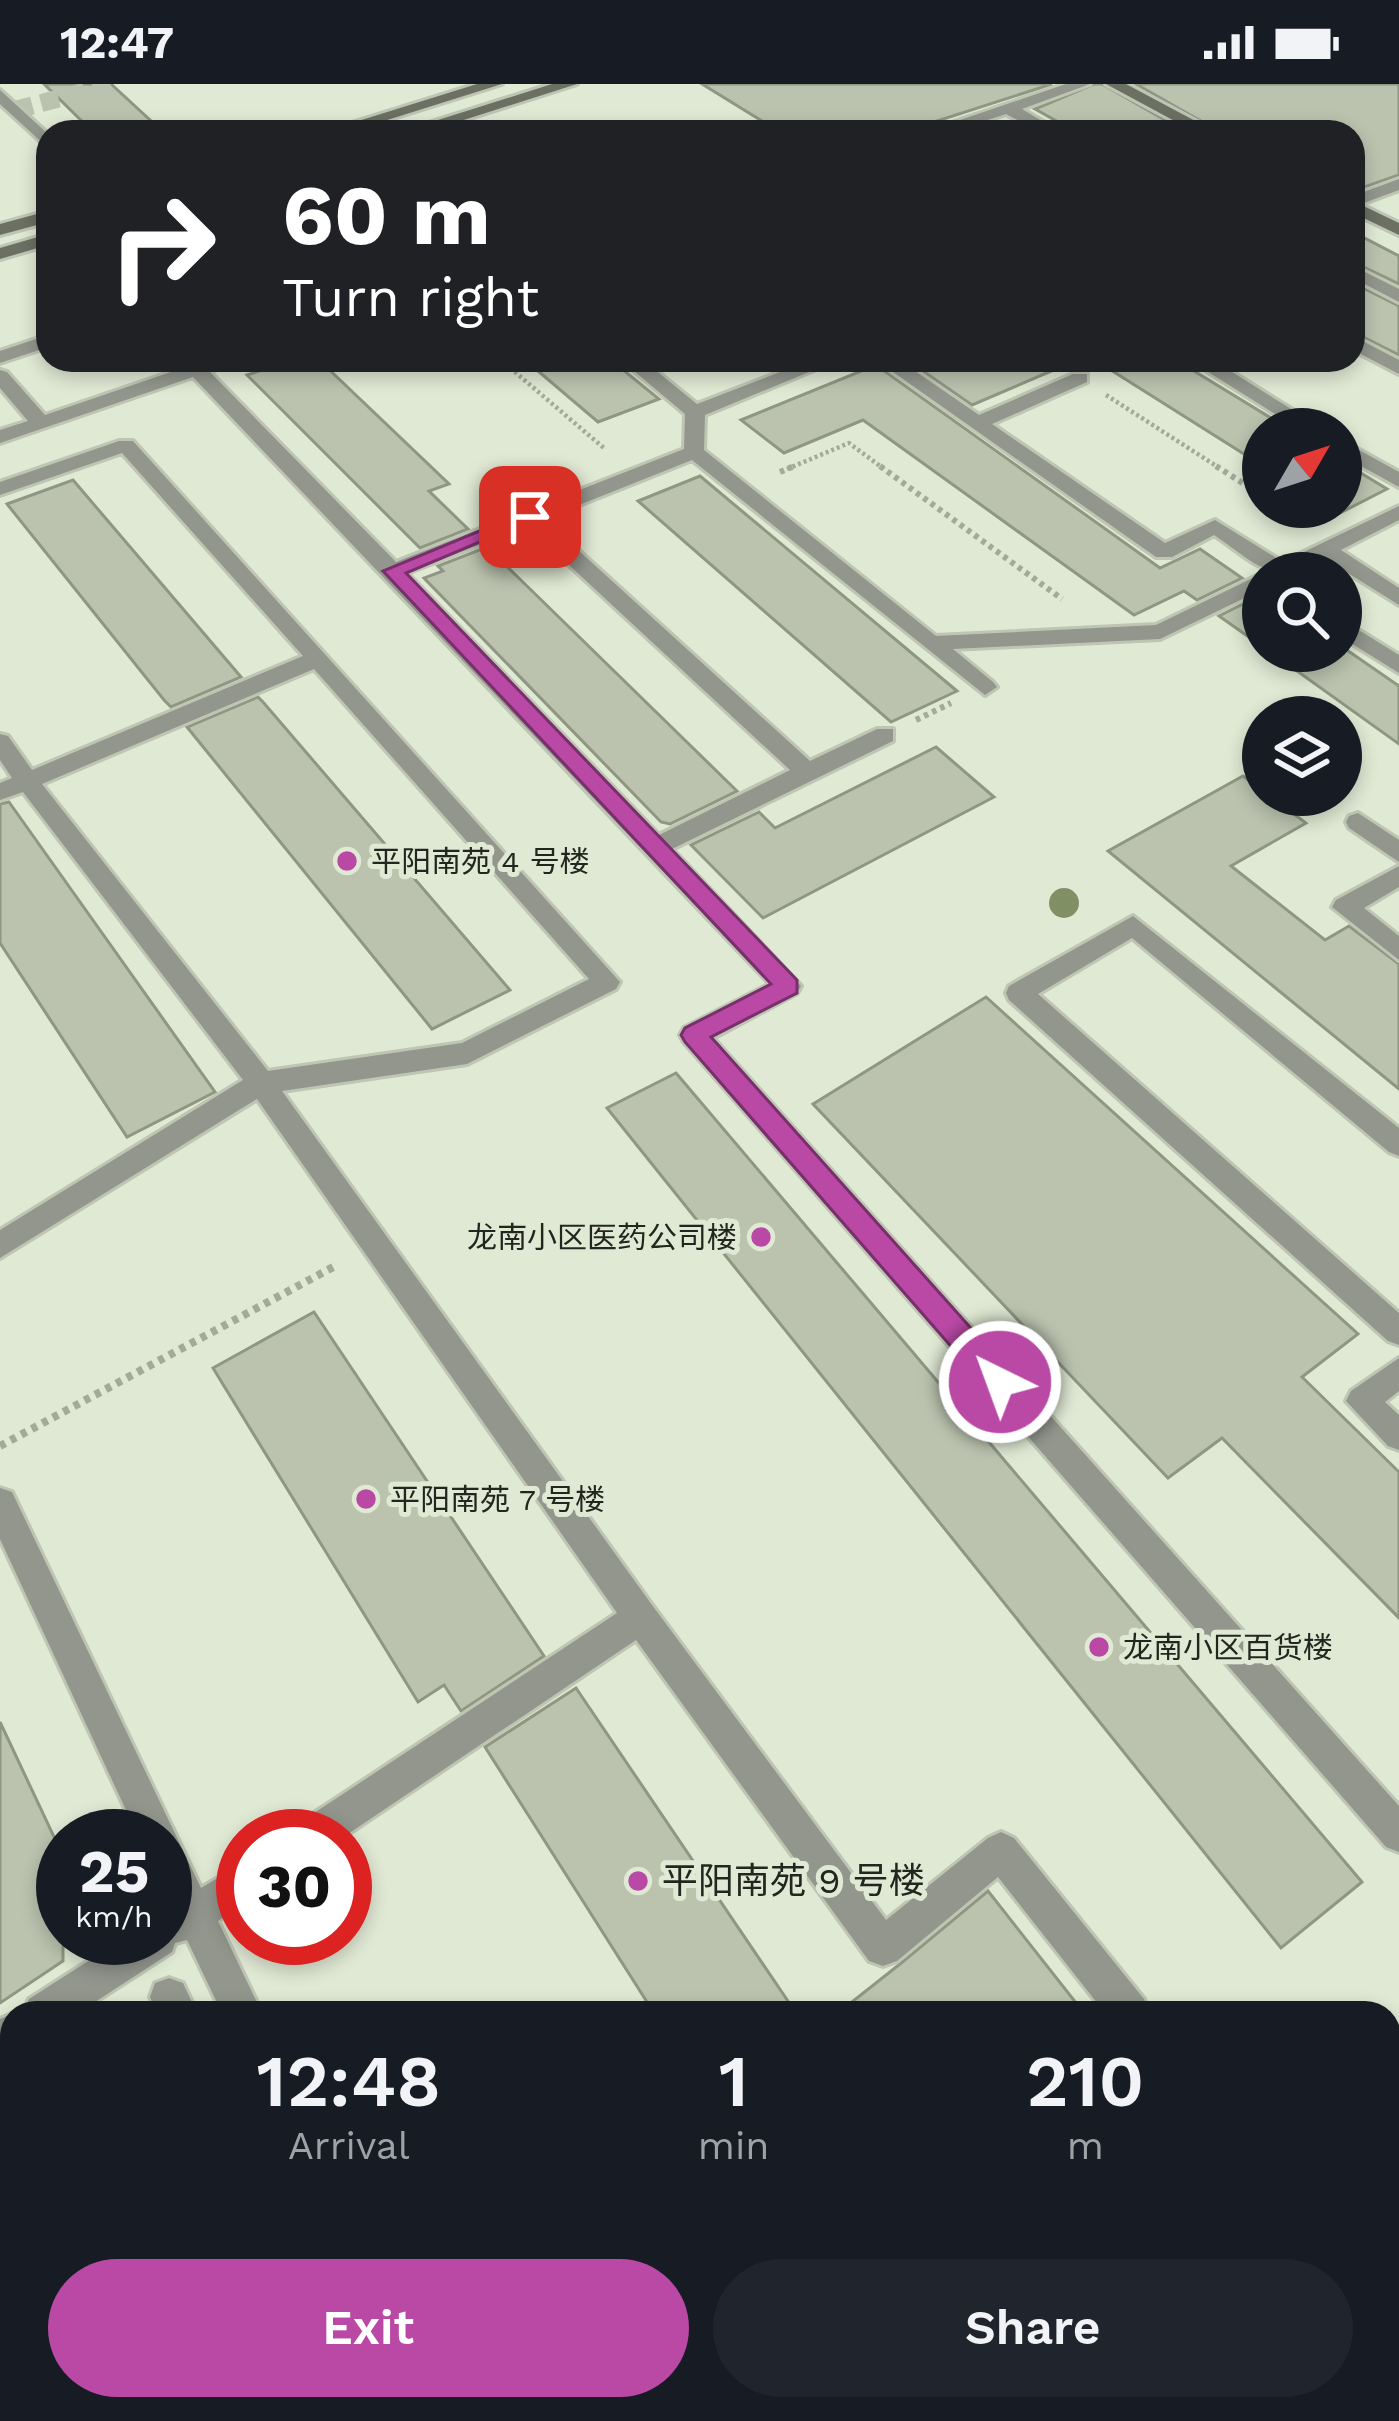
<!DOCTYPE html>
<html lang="en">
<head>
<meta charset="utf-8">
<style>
	body { margin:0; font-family:"Work Sans","Noto Sans SC",sans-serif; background:#20242c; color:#f1f3f6; height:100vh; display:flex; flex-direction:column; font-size:45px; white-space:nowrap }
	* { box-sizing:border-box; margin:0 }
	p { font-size:39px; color:#9ea1a6 }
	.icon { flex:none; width:66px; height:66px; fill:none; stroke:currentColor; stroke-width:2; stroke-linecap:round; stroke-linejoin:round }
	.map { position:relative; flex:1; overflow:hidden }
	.details { position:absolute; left:0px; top:1917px; width:1401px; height:420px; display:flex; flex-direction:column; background:#171b24; border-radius:36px 36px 0 0; box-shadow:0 6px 18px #0003 }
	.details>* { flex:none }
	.hud { position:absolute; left:36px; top:36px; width:1329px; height:252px; border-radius:36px; box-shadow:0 6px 18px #0003; background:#202124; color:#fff; overflow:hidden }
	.needle { width:78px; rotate:51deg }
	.fabs { position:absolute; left:1242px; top:324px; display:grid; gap:24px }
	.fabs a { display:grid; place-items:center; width:120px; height:120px; border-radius:50%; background:#171b24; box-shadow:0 6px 18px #0003; font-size:60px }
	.speed { position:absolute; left:36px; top:1725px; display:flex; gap:24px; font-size:60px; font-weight:700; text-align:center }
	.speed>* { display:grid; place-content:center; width:156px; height:156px; border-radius:50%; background:#171b24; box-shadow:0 6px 18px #0003; line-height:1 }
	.speed small { font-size:30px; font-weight:400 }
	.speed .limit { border:18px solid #d22; background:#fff; color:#111 }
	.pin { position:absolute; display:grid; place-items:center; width:102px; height:102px; color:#fff; margin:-51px; border-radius:24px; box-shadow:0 6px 18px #0006 }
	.me { position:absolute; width:132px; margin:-66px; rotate:318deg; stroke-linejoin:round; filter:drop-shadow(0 0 9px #0008) }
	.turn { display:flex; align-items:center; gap:42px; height:252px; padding:0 48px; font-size:54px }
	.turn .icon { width:156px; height:156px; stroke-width:2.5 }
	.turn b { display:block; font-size:84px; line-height:102px }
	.eta { display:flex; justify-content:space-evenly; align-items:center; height:204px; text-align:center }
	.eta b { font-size:72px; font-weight:600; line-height:84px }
	.cta { display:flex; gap:24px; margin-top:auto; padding:24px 48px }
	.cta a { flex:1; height:138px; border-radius:72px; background:#b949a5; color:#fff; font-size:48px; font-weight:600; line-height:138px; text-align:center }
	.cta a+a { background:#20242c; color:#f1f3f6 }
	.status { display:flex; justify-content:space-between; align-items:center; height:84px; padding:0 60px; background:#171b24; direction:ltr }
	.status svg { height:33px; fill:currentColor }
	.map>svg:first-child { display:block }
</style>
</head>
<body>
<div class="status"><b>12:47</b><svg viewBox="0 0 49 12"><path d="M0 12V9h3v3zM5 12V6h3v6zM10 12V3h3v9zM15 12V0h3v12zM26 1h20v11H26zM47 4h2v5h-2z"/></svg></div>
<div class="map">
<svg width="1399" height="2337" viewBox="0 0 1399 2337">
	<rect width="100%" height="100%" fill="#e0e9d4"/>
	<g fill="#bbc3af" stroke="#8f9783" stroke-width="3">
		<path d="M44,0H111L163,48H93Z"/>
		<path d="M702,0H1052L903,48H780Z"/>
		<path d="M1094,0H1102L1186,48H1076L1035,25Z"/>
		<path d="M1136,0H1399V91L1353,107V48H1220Z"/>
		<path d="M1353,148L1399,172V200L1353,178Z"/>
		<path d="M1353,199L1399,222V271L1353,248Z"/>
		<path d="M293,276H319L449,400L429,407L468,445L420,464L247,291Z"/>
		<path d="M525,276H611L659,315L598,338Z"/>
		<path d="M907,276H1077L972,321Z"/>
		<path d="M1095,276H1176L1289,345H1263V382Z"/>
		<path d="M876,281L1160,484L1200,465L1242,494L1197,516L1184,507L1134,531L863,336L784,369L741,336Z"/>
		<path d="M1341,377L1387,405L1338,430L1327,423H1341Z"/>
		<path d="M700,392L957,607L891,638L638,417Z"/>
		<path d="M73,396L241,593L171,623L164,616L7,420Z"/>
		<path d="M487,463L737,707L670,740L661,738L424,494L443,487L438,482Z"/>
		<path d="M1263,510V563L1219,532Z"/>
		<path d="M1341,562L1399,602V660L1269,567H1341Z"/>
		<path d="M258,613L263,618L510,906L432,945L187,643Z"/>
		<path d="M936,663L994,713L763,834L691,761L759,728L775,744Z"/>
		<path d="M1243,692L1306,739L1231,782L1325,856L1349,842L1399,880V1005L1108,767Z"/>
		<path d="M9,718L215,1008L127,1053L0,859V720Z"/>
		<path d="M986,913L1358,1250L1302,1293L1399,1388V1534L1222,1354L1168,1394L813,1020Z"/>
		<path d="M676,989L1362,1798L1281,1864L607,1024Z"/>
		<path d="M314,1228L544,1572L461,1627L444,1601L418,1618L213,1284Z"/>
		<path d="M576,1604L796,1929H654L485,1663Z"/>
		<path d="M0,1638L63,1772V1877L0,1919Z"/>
		<path d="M988,1807L1084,1929H838L900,1880Z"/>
	</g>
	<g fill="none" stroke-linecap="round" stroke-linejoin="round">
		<path stroke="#bac2b0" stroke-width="18" stroke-dasharray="18 9" stroke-linecap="butt" d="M15,26L114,0"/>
		<g stroke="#bec6b3" stroke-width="6">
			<g id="lane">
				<path d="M1133,832L1399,1044V1072L1389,1068L1132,854L1038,910L1399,1229V1261L1388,1257L1009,916L1006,909L1009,902Z"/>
				<path d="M1399,1274V1307L1385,1318L1399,1331V1366L1388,1362L1346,1317L1351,1307Z"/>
			</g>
		</g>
		<g stroke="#bec6b3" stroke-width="6">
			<g id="street">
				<path d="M1066,0H1090L1022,25L1060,48H1040L1006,30L950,48H925Z"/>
				<path d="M0,6L48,50V64L0,20Z"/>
				<path d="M1399,95V106L1353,123V112Z"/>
				<path d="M1353,182L1399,205V218L1353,194Z"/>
				<path d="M48,251V263L0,279V267Z"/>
				<path d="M1353,252L1399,276V290L1353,266Z"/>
				<path d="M206,276H235L210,288L396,478L684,365L685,330L621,276H643L697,320L811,276H838L705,331L704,366L936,552L1156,541L1263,489V505L1160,555L953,565L993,598L997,603L985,611L692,376L544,435L810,677L877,645H893V657L672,765L801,902L797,909L713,954L1399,1722V1768L1386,1763L684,958L680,951L684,944L770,900L193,293L0,359V346L28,337L0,304V286L7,288L45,331ZM527,442L790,686L659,751L407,489Z"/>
				<path d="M876,276H899L979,331L1073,290H1087V298L992,340L1165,459L1215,436L1283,478L1399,422V436L1341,466L1399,504V521L1324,474C1269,502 1260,482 1214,451L1172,473H1156Z"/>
				<path d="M1189,276H1213L1323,345H1299Z"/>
				<path d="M1341,356L1399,388V403L1341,371Z"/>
				<path d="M119,357H133L620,898L616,905L467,980L282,1007L652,1521L886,1836L988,1754L1001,1748L1014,1754L1144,1915L1150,1929H1105L998,1793L897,1877L883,1882L869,1877L636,1556L345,1752H293L299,1739L617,1529L257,1015L0,1174V1146L243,996L23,708L0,716V699L12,694L0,676V650L8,652L32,686L303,572L122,369L0,411V398ZM314,585L589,895L462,959L268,987L42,700Z"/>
				<path d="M1341,535L1399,571V589L1341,553Z"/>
				<path d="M1358,729L1399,756V778L1349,744L1346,738L1349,732Z"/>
				<path d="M1399,782V803L1364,824L1399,852V876L1332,823L1336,816Z"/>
				<path d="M0,1404L12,1408L201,1804L243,1779V1820L218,1837L262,1929H222L187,1856L175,1859L172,1868L78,1929H23L29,1915L124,1854H165V1827L171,1823L165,1811V1752H138L0,1455Z"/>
				<path d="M169,1894L183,1899L197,1929H156L150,1913L155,1899Z"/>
				<path d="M12,1930V1972L0,1977V1935Z"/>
				<path d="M346,2325H391L396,2337H351Z"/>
			</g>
		</g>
		<g stroke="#bec6b3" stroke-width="6">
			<g id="secondary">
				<path d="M477,0H502L349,48H323Z"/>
				<path d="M552,0H577L426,48H400Z"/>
				<path d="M1106,0H1126L1216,48H1195Z"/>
				<path d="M1353,117L1399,139V151L1353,129Z"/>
				<path d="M48,127V138L0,151V140Z"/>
				<path d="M48,150V161L0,175V164Z"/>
				<path d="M1399,1972V2018L1389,2022V1976Z"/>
				<path d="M1022,2325H1074L1069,2337H1017Z"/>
			</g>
		</g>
		<g stroke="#a3aa99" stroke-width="4.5" stroke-dasharray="3 3" stroke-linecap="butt">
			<path d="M501,276L605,365"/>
			<path d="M1106,311L1221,385"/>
			<path d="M787,385L849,359L884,385"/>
		</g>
		<g stroke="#a3aa99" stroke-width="6" stroke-dasharray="4.5 4.5" stroke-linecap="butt">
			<path d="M880,382L1062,515"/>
			<path d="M1216,382L1263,412"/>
			<path d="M780,388L794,382"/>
			<path d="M916,636L951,619"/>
		</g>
		<path stroke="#a3aa99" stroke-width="8" stroke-dasharray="6 6" stroke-linecap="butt" d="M0,1362L337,1181"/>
		<use href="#lane" fill="#92968d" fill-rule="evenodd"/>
		<use href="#street" fill="#92968d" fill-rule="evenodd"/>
		<use href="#secondary" fill="#6b7063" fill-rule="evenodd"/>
	</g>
	<circle fill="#818f65" cx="1064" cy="819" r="15"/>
	<path fill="#b949a5" stroke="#782f6b" stroke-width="3" d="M523,429L539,433L406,489L797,896V909L711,953L1011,1289L1015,1298L1011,1307L1000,1311L990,1307L685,958L681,951L685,944L771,900L383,487Z"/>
	<g fill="#b949a5" stroke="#e0e9d4" stroke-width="4.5">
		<circle cx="347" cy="777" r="12"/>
		<circle cx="761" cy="1153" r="12"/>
		<circle cx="366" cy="1415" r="12"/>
		<circle cx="1099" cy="1563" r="12"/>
		<circle cx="638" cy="1797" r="12"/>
	</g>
	<g text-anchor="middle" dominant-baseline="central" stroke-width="10" stroke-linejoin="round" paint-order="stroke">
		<g font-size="30" fill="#23261e" stroke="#e0e9d4" text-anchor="start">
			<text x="371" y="777">平阳南苑 4 号楼</text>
			<text x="737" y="1153" text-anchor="end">龙南小区医药公司楼</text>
			<text x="390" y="1415">平阳南苑 7 号楼</text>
			<text x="1123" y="1563">龙南小区百货楼</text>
		</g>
		<g font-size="36" fill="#23261e" stroke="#e0e9d4" text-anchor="start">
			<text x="662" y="1797">平阳南苑 9 号楼</text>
		</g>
	</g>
</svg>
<div class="fabs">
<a><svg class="needle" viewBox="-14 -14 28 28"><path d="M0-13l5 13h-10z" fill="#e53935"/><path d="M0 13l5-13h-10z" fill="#9ea1a6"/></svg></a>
<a><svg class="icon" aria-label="search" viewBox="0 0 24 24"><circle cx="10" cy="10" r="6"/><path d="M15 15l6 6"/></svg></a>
<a><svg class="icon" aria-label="layers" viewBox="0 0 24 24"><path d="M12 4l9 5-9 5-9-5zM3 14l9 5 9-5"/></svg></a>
</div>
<div class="speed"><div>25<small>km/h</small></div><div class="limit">30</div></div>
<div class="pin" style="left:530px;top:433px;background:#d93025"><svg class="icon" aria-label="arrive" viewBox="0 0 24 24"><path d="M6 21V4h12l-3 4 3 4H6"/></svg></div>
<svg class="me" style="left:1000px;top:1298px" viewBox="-20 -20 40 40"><circle r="17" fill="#b949a5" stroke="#fff" stroke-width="3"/><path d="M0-11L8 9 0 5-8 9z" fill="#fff"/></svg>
<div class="hud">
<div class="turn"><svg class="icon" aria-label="right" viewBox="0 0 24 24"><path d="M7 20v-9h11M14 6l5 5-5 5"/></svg><div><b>60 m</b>Turn right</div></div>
</div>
<section class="details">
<div class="eta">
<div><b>12:48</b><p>Arrival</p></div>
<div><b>1</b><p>min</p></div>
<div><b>210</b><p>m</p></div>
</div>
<div class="cta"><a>Exit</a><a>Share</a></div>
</section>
</div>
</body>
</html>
